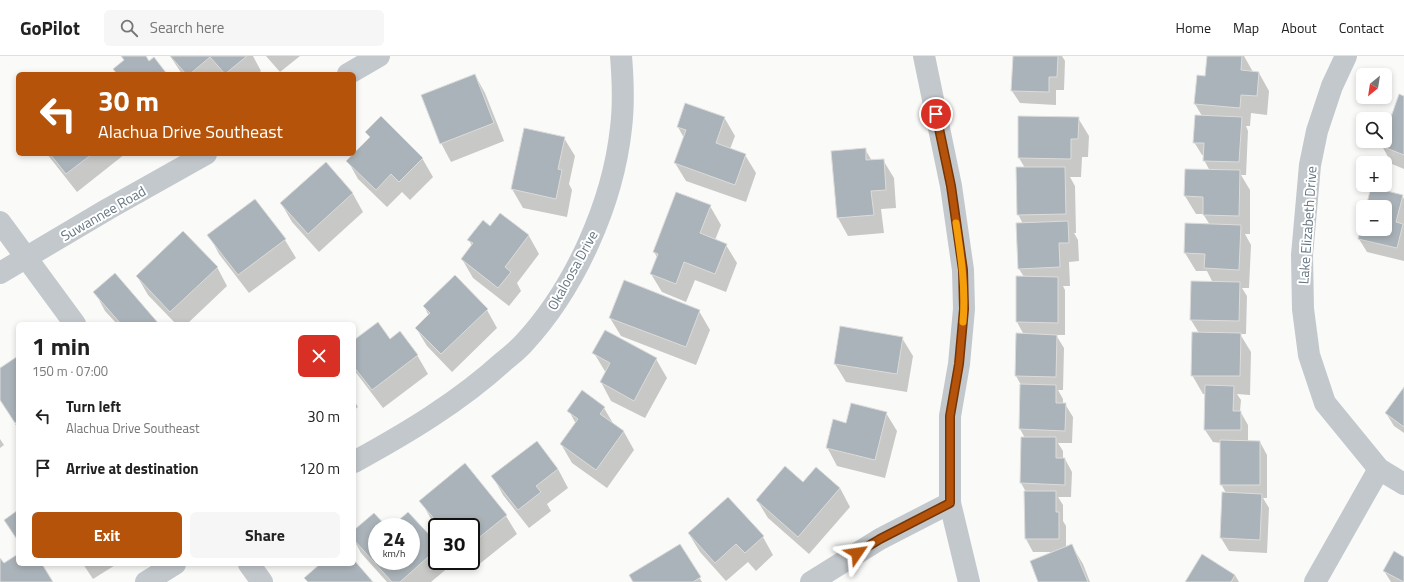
<!DOCTYPE html>
<html lang="en">
<head>
<meta charset="utf-8">
<style>
	body { margin:0; font-family:"Titillium Web",sans-serif; background:#f6f6f6; color:#222; height:100vh; display:flex; flex-direction:column; font-size:15px; white-space:nowrap }
	* { box-sizing:border-box; margin:0 }
	p { font-size:13px; color:#767676 }
	.icon { flex:none; width:22px; height:22px; fill:none; stroke:currentColor; stroke-width:2; stroke-linecap:round; stroke-linejoin:round }
	.map { position:relative; flex:1; overflow:hidden }
	.panel { position:absolute; left:16px; top:266px; width:340px; height:244px; display:flex; flex-direction:column; background:#fff; border-radius:6px; box-shadow:0 2px 6px #0003 }
	.panel>* { flex:none }
	.hud { position:absolute; left:16px; top:16px; width:340px; height:84px; border-radius:6px; box-shadow:0 2px 6px #0003; background:#b45309; color:#fff; overflow:hidden }
	.needle { width:26px; rotate:210deg }
	.buttons { position:absolute; left:1356px; top:12px; display:grid; gap:8px }
	.buttons a { display:grid; place-items:center; width:36px; height:36px; border-radius:6px; background:#fff; box-shadow:0 2px 6px #0003; font-size:20px }
	.speed { position:absolute; left:368px; top:462px; display:flex; gap:8px; font-size:20px; font-weight:700; text-align:center }
	.speed>* { display:grid; place-content:center; width:52px; height:52px; border-radius:50%; background:#fff; box-shadow:0 2px 6px #0003; line-height:1 }
	.speed small { font-size:10px; font-weight:400 }
	.speed .limit { border:2px solid #111; border-radius:6px; background:#fff; color:#111 }
	.pin { position:absolute; display:grid; place-items:center; width:34px; height:34px; color:#fff; margin:-17px; border:2px solid #fff; border-radius:50%; box-shadow:0 1px 4px #0007 }
	.me { position:absolute; width:44px; margin:-22px; rotate:58deg; stroke-linejoin:round; filter:drop-shadow(0 0 3px #0008) }
	.turn { display:flex; align-items:center; gap:14px; height:84px; padding:0 16px; font-size:18px }
	.turn .icon { width:52px; height:52px; stroke-width:2.5 }
	.turn b { display:block; font-size:28px; line-height:34px }
	.round { display:grid; place-items:center; flex:none; width:42px; height:42px; border-radius:6px; background:#f6f6f6 }
	.headline { display:flex; align-items:center; justify-content:space-between; height:68px; padding:0 16px }
	h1 { font-size:24px; font-weight:700; line-height:30px }
	.action { display:flex; gap:8px; margin-top:auto; padding:8px 16px }
	.action a { flex:1; height:46px; border-radius:6px; background:#b45309; color:#fff; font-size:16px; font-weight:700; line-height:46px; text-align:center }
	.action a+a { background:#f6f6f6; color:#222 }
	ul { padding:0; list-style:none }
	li { display:flex; align-items:center; gap:12px; height:52px; padding:0 16px }
	li div { flex:1 }
	li b { display:block; font-size:15px }
	li em { font-style:normal }
	header { display:flex; align-items:center; gap:24px; box-sizing:border-box; height:56px; padding:0 20px; background:#fff; border-bottom:1px solid #e0e0e0 }
	header strong { font-size:19px }
	nav { display:flex; gap:22px; margin-inline-start:auto; font-size:14px }
	.search { width:280px; height:36px; background:#f6f6f6; display:flex; align-items:center; gap:10px; box-sizing:border-box; padding:0 14px; border-radius:6px; color:#767676; font-size:15px }
	.map>svg:first-child { display:block }
</style>
</head>
<body>
<header>
<strong>GoPilot</strong>
<div class="search"><svg class="icon" aria-label="search" viewBox="0 0 24 24"><circle cx="10" cy="10" r="6"/><path d="M15 15l6 6"/></svg>Search here</div>
<nav><a>Home</a><a>Map</a><a>About</a><a>Contact</a></nav>
</header>
<div class="map">
<svg width="1404" height="526" viewBox="0 0 1404 526">
	<rect width="100%" height="100%" fill="#fafaf8"/>
	<g fill="#0003">
		<path d="M170,0H253L261,15L257,18H182Z"/>
		<path d="M266,0H300L280,16Z"/>
		<path d="M1014,0H1062L1065,5L1064,34H1056V49L1020,47L1012,35Z"/>
		<path d="M1208,0H1244L1253,16L1259,17L1269,35L1267,59L1251,57L1250,70H1246L1248,75L1246,119H1241L1250,134V178H1245L1251,189L1249,232H1242L1247,240L1246,278H1240L1251,296L1250,339L1237,338L1241,344L1240,355L1248,369V386H1260L1267,399V442H1263L1269,452L1267,497L1229,495L1221,482L1223,437H1226L1221,428V387L1213,386L1205,374L1206,338H1203L1192,319L1199,277L1191,264L1213,227L1207,215H1196L1185,197L1210,169L1203,158H1196L1185,140L1210,115L1204,104V99H1202L1194,86L1202,60L1195,48L1206,21Z"/>
		<path d="M475,19L485,37L504,85L451,106L441,87Z"/>
		<path d="M1404,41V113L1392,108L1382,90Z"/>
		<path d="M724,61L735,80L730,93L745,99L756,117L746,146L686,125L675,107L684,82L678,71Z"/>
		<path d="M1019,61L1078,62L1089,80L1088,101H1082L1081,121H1070L1075,130L1076,177H1074L1078,184L1079,205L1069,206L1070,230H1063L1065,234V279H1056L1064,292L1063,334H1058L1063,343V348H1065L1073,361L1072,387H1058L1063,395V403H1065L1072,416L1071,441H1058L1063,449V465L1066,470V492L1072,490L1083,508L1090,526H1039L1056,496H1033L1026,483V436L1021,427L1025,382L1020,373L1021,329L1016,320L1017,278L1024,279L1017,266L1024,221L1019,213L1017,168H1023L1018,158L1025,112L1019,102Z"/>
		<path d="M366,76L422,102L433,121L410,144L402,136L387,151L358,123L348,105L370,82Z"/>
		<path d="M564,82L575,100L569,128L572,134L567,161L523,152L512,133Z"/>
		<path d="M865,93L872,105L883,104L894,122L896,152L881,153L884,177L848,180L838,162Z"/>
		<path d="M47,98H125L77,136Z"/>
		<path d="M326,108L353,138L363,156L319,196L292,166L281,147Z"/>
		<path d="M1402,139L1404,143V205L1367,196L1359,183L1363,168V173H1385V151H1367Z"/>
		<path d="M255,144L285,184L296,202L249,237L219,198L209,179Z"/>
		<path d="M710,150L721,169L715,184L726,189L737,207L726,236L695,224L686,246L662,236L651,218L657,201L654,196Z"/>
		<path d="M501,158L529,180L539,198L517,227L521,235L509,250L473,222L462,203L472,190L469,184L490,172Z"/>
		<path d="M217,211L227,230L187,268H176L148,239L137,220Z"/>
		<path d="M95,236L158,268H117L105,255Z"/>
		<path d="M424,250L487,254L497,272L452,316L427,290L416,272L429,260Z"/>
		<path d="M699,255L710,274L696,309L621,280L610,262Z"/>
		<path d="M902,282L913,300L907,336L846,326L835,308Z"/>
		<path d="M354,286L417,299L428,318L383,352L354,314Z"/>
		<path d="M594,297L656,303L667,322L645,362L611,345L601,326L606,317Z"/>
		<path d="M1404,333V377L1394,370L1386,357Z"/>
		<path d="M354,344L358,351L354,354Z"/>
		<path d="M604,352L614,369L624,376L634,394L607,432L572,407L561,388L576,368L569,355Z"/>
		<path d="M886,357L897,375L885,422L837,410L827,391L847,368Z"/>
		<path d="M18,366V372L15,368Z"/>
		<path d="M0,383L4,389L0,392Z"/>
		<path d="M558,413L568,432L547,448L551,455L529,472L503,439L493,421Z"/>
		<path d="M803,427L840,432L850,451L809,498L768,462L757,444Z"/>
		<path d="M421,445L506,460L517,478L472,514L465,505H471V471H438L431,463Z"/>
		<path d="M408,457L437,489V505H447L450,510L431,526H387L361,497L354,484V476L374,458L385,471H377V505H411V471H393Z"/>
		<path d="M689,478L763,481L773,499L756,515L748,506L726,525L700,496Z"/>
		<path d="M680,490L702,526H634Z"/>
		<path d="M1404,502V526H1391L1384,515Z"/>
		<path d="M83,508H117L93,523Z"/>
		<path d="M1235,519L1239,526H1186Z"/>
	</g>
	<g fill="#aab3b9" stroke="#dcdcda">
		<path d="M121,0H146L149,5L154,1L167,18H117L113,13L124,4Z"/>
		<path d="M170,0H247L225,18L210,1L190,18H186Z"/>
		<path d="M1013,0H1058L1057,21H1049V36L1011,35Z"/>
		<path d="M1207,0H1242L1241,14L1259,16L1257,40L1241,39L1240,52L1194,48L1197,19L1205,20Z"/>
		<path d="M475,18L494,67L440,88L421,39Z"/>
		<path d="M1399,38L1404,40V99L1381,90L1382,85H1385V78Z"/>
		<path d="M685,47L725,61L716,87L746,98L735,129L674,107L686,74L677,71Z"/>
		<path d="M1195,59L1242,61L1239,106L1203,105L1204,87H1193Z"/>
		<path d="M381,60L423,102L399,126L391,118L376,134L346,105L370,81L365,76Z"/>
		<path d="M1018,60L1079,61L1078,83H1071V103L1018,102Z"/>
		<path d="M524,72L565,81L558,113L562,114L556,143L511,133Z"/>
		<path d="M866,92V104L884,103L886,134L871,135L874,159L837,162L831,95Z"/>
		<path d="M50,98H92L66,118Z"/>
		<path d="M326,106L353,137L308,178L280,147Z"/>
		<path d="M1016,111H1065L1066,158L1017,159Z"/>
		<path d="M1185,113L1240,114L1239,160L1203,159V141L1184,140Z"/>
		<path d="M1371,131L1403,139L1396,166L1403,168L1397,192L1358,183L1363,164V173H1385V151H1366Z"/>
		<path d="M676,136L711,149L700,177L727,188L715,218L684,206L676,228L650,218L658,198L653,196Z"/>
		<path d="M255,143L286,183L238,219L207,179Z"/>
		<path d="M500,157L529,179L505,211L511,216L498,232L461,203L473,187L467,184L483,164L490,170Z"/>
		<path d="M1068,165L1069,187H1059L1060,211L1018,213L1016,167Z"/>
		<path d="M1185,167L1241,169L1239,214L1204,212L1205,198L1184,197Z"/>
		<path d="M183,175L218,211L170,256L136,220Z"/>
		<path d="M115,217L159,268H121L93,236Z"/>
		<path d="M455,219L488,253L441,298L415,272L430,257L423,250Z"/>
		<path d="M1016,220L1058,221V267L1016,266Z"/>
		<path d="M624,224L700,254L686,291L609,262Z"/>
		<path d="M1191,225L1240,226L1239,265L1190,264Z"/>
		<path d="M378,266L390,283L400,275L418,299L372,334L354,311V284Z"/>
		<path d="M840,270L903,281L897,318L834,308Z"/>
		<path d="M605,274L657,302L634,345L600,326L610,307L592,297Z"/>
		<path d="M1192,276L1241,277L1240,320H1191Z"/>
		<path d="M1016,277L1057,279L1056,321L1015,320Z"/>
		<path d="M18,300V365L15,367L0,344V312Z"/>
		<path d="M1020,328L1056,329V347H1066L1065,375L1019,373Z"/>
		<path d="M1205,329L1234,330L1233,355H1241V374H1204Z"/>
		<path d="M1404,331V371L1385,357Z"/>
		<path d="M582,334L605,351L600,358L624,375L596,414L560,388L578,363L567,355Z"/>
		<path d="M851,347L887,356L875,404L826,392L833,363L846,367Z"/>
		<path d="M1021,381H1056V402H1065V429L1020,427Z"/>
		<path d="M1220,384L1260,385V429H1220Z"/>
		<path d="M537,385L558,413L536,430L541,436L518,454L491,420Z"/>
		<path d="M465,407L507,459L471,488V471H441L419,445Z"/>
		<path d="M785,410L803,426L816,411L840,432L798,481L756,444Z"/>
		<path d="M1024,435H1056V456H1059V483H1025Z"/>
		<path d="M1222,436L1262,438L1260,484L1220,482Z"/>
		<path d="M728,441L764,480L745,497L736,488L715,507L688,477Z"/>
		<path d="M18,454V485L4,464Z"/>
		<path d="M408,456L437,487V493L400,526H392L354,484V474L374,457L387,471H377V505H411V471H391Z"/>
		<path d="M680,488L701,521L693,526H633L629,519Z"/>
		<path d="M1072,488L1088,526H1038L1030,505Z"/>
		<path d="M1394,495L1404,501V526L1383,515Z"/>
		<path d="M18,498V508H42L53,526H0V502L4,507Z"/>
		<path d="M1202,498L1235,519L1231,526H1185Z"/>
		<path d="M354,504L373,526H308L304,522L320,508H354Z"/>
	</g>
	<g fill="none" stroke-linecap="round" stroke-linejoin="round">
		<g stroke="#c3c8cc" stroke-width="22">
			<path d="M924,0L951,130L963,214L964,253L959,308L950,360V447L969,526"/>
			<path d="M1346,0L1332,30L1317,75L1310,109L1302,199L1303,253L1309,299L1325,347L1379,413L1404,428"/>
			<path d="M348,18L379,0"/>
			<path d="M0,166L75,268"/>
			<path d="M0,217L108,153L206,98"/>
			<path d="M354,406C407,377 459,346 504,305C511,299 518,294 524,287C575,232 613,147 621,72C624,48 623,24 621,0"/>
			<path d="M249,508L262,526"/>
			<path d="M146,526L175,508"/>
			<path d="M811,526L880,483L950,447"/>
			<path d="M1315,526L1379,413"/>
		</g>
	</g>
	<g fill="none" stroke-linecap="round" stroke-linejoin="round">
		<g stroke="#753606" stroke-width="10">
			<path id="route" d="M857,497L880,483L950,447V360L959,308L964,253L963,214L951,130L936,58"/>
		</g>
		<use href="#route" stroke="#b45309" stroke-width="7"/>
		<path stroke="#f59e0b" stroke-width="7" d="M956,167C961,200 966,233 963,266"/>
	</g>
	<g text-anchor="middle" dominant-baseline="central" stroke-width="4" stroke-linejoin="round" paint-order="stroke">
		<g font-size="14" fill="#657683" stroke="#fff">
			<text transform="translate(103 157) rotate(-30)">Suwannee Road</text>
			<text transform="translate(1307 169) rotate(-86)">Lake Elizabeth Drive</text>
			<text transform="translate(572 214) rotate(-61)">Okaloosa Drive</text>
		</g>
	</g>
</svg>
<div class="buttons">
<a><svg class="needle" viewBox="-14 -14 28 28"><path d="M0-13l5 13h-10z" fill="#e53935"/><path d="M0 13l5-13h-10z" fill="#767676"/></svg></a>
<a><svg class="icon" aria-label="search" viewBox="0 0 24 24"><circle cx="10" cy="10" r="6"/><path d="M15 15l6 6"/></svg></a>
<a>+</a>
<a>−</a>
</div>
<div class="speed"><div>24<small>km/h</small></div><div class="limit">30</div></div>
<div class="pin" style="left:936px;top:58px;background:#d93025"><svg class="icon" aria-label="arrive" viewBox="0 0 24 24"><path d="M6 21V4h12l-3 4 3 4H6"/></svg></div>
<svg class="me" style="left:857px;top:497px" viewBox="-20 -20 40 40"><path d="M0-17L14 15 0 8-14 15z" fill="#b45309" stroke="#fff" stroke-width="4"/></svg>
<div class="hud">
<div class="turn"><svg class="icon" aria-label="left" viewBox="0 0 24 24"><path d="M17 20v-9H6M10 6l-5 5 5 5"/></svg><div><b>30 m</b>Alachua Drive Southeast</div></div>
</div>
<section class="panel">
<div class="headline"><div><h1>1 min</h1><p>150 m · 07:00</p></div><a class="round" style="background:#d93025;color:#fff"><svg class="icon" aria-label="close" viewBox="0 0 24 24"><path d="M6 6l12 12M18 6L6 18"/></svg></a></div>
<ul>
<li><svg class="icon" aria-label="left" viewBox="0 0 24 24"><path d="M17 20v-9H6M10 6l-5 5 5 5"/></svg><div><b>Turn left</b><p>Alachua Drive Southeast</p></div><em>30 m</em></li>
<li><svg class="icon" aria-label="arrive" viewBox="0 0 24 24"><path d="M6 21V4h12l-3 4 3 4H6"/></svg><div><b>Arrive at destination</b></div><em>120 m</em></li>
</ul>
<div class="action"><a>Exit</a><a>Share</a></div>
</section>
</div>
</body>
</html>
